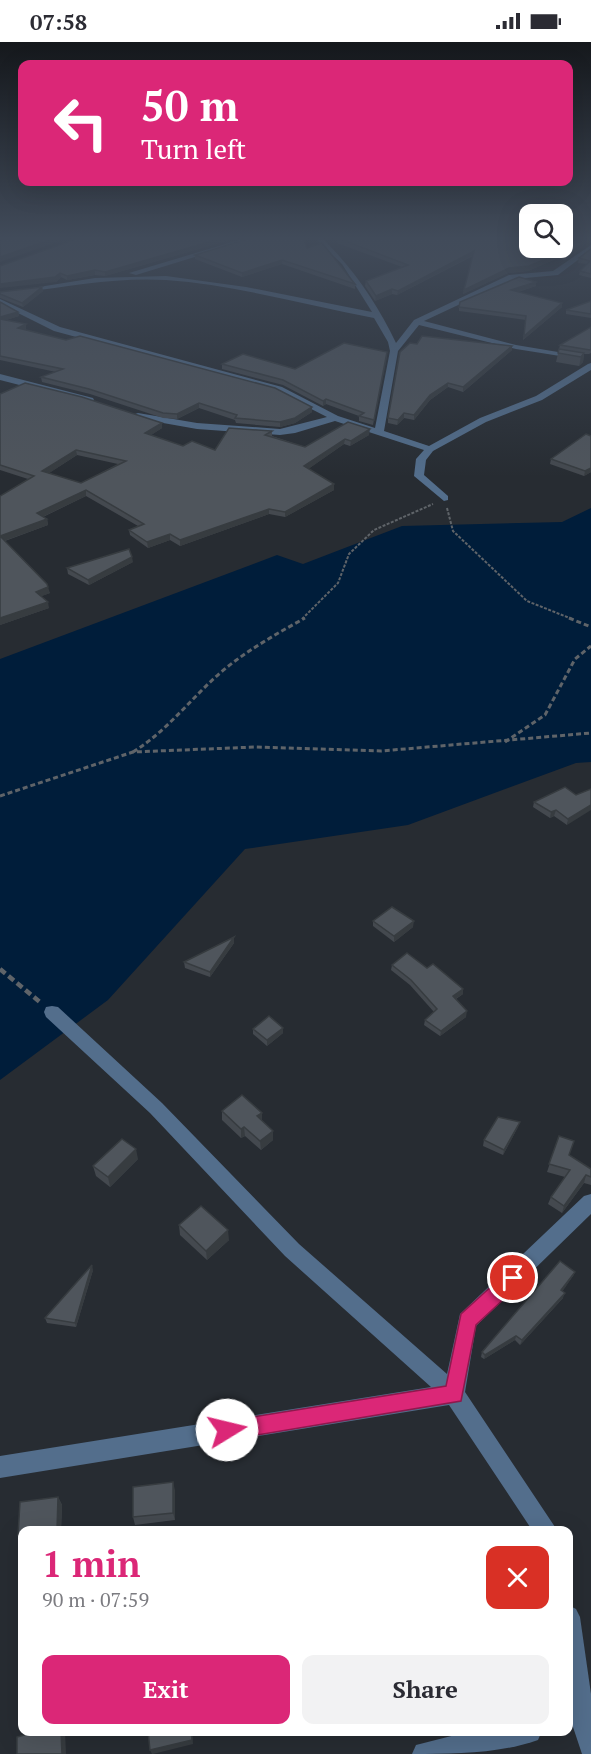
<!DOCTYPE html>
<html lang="en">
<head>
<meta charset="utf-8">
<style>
	body { margin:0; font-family:"PT Serif",serif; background:#f2f2f3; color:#2b2b33; height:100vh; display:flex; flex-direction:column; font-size:22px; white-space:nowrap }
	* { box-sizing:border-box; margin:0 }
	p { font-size:20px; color:#7c7c81 }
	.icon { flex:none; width:33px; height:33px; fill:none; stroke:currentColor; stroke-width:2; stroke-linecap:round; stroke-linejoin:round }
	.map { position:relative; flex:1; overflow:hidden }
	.panel { position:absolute; left:18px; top:1484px; width:555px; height:210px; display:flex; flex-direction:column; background:#fff; border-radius:12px; box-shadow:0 6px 24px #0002 }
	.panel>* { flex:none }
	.hud { position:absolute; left:18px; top:18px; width:555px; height:126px; border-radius:12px; box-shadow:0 6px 24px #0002; background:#db2777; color:#fff; overflow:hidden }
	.tools { position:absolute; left:519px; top:162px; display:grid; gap:12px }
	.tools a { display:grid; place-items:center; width:54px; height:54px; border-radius:12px; background:#fff; box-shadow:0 6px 24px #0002; font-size:30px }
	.pin { position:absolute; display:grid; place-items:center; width:51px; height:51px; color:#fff; margin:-26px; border:3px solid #fff; border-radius:50%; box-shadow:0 2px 6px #0007 }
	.me { position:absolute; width:66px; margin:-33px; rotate:81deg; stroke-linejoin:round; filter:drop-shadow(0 0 4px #0008) }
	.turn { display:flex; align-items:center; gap:21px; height:126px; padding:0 24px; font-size:27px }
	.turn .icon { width:78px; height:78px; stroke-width:2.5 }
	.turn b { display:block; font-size:42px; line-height:51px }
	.round { display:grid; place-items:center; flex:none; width:63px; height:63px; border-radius:12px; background:#f2f2f3 }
	.head { display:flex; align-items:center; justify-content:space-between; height:102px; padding:0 24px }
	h1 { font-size:36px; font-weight:700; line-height:45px; color:#db2777 }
	.primary-button { display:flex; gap:12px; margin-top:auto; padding:12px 24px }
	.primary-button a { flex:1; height:69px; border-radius:12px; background:#db2777; color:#fff; font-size:24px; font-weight:700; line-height:69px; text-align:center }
	.primary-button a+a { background:#f2f2f3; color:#2b2b33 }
	.status { display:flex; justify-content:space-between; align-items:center; height:42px; padding:0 30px; background:#fff; direction:ltr }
	.status svg { height:16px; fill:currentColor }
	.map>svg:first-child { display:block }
</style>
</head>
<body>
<div class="status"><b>07:58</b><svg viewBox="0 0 49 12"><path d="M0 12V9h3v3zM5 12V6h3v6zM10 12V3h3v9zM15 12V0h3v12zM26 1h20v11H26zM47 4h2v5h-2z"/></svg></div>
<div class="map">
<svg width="591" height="1712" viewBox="0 0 591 1712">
	<rect width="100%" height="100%" fill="#272c32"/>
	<path fill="#001d3a" d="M591,466V720L576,721L408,783L245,807L108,958L0,1038V617L277,513L303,522L402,484L562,480Z"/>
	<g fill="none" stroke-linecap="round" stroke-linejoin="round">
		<g stroke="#5f6469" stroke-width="2" stroke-dasharray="3 1.5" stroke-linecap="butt">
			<path d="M447,466L453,489L527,559L572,577"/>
			<path d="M302,577L338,541L349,512L374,488L433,462"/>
		</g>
		<g stroke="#5f6469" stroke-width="3" stroke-dasharray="5 3" stroke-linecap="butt">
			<path d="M569,576L591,585"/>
			<path d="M505,700L545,673L575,617L591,604"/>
			<path d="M133,710C170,687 193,653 226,626C251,606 278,591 305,576"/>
			<path d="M0,754L133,710L256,705L381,709L591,691"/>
		</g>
		<path stroke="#5f6469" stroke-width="4.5" stroke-dasharray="7 4" stroke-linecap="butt" d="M0,927L41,961"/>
		<g fill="#536e8c" fill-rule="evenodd">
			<path d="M249,195H260L136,233L129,231Z"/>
			<path d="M314,195H321C353,226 377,261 396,301L414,278L509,233L553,229L591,203V208L558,233L514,237L424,279L516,303L576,313L580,315L579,317L516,307L419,283L398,309L384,389L429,404L480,376L536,354L588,322L591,321V328L542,358L486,380L433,409L426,418L424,433L448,454V458L444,459L414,434L416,417L424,408L335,379L295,391L280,393L197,387L135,376V372L138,371L197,381L280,387L327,375L276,349L54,289L0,262V257L60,285L282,345L338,374L375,386L390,309L388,300L374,276C305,263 236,243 166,238C119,235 71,244 24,250L20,248L95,236L166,234L246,245L372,270L342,222Z"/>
			<path d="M0,332L93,356L94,358L90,361L0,338Z"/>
			<path d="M52,964L58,965L162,1061L299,1202L447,1332L460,1272L584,1154L591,1152V1172L476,1284L465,1350L557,1488H532L449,1363L0,1436V1414L431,1345L285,1214L150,1071L46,975L44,970L46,965Z"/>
			<path d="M568,1563L576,1567L580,1575L591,1652V1712H582L568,1670Z"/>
			<path d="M471,1689H542L538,1698C498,1712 455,1712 412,1712L416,1703Z"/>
		</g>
	</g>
	<g fill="#44494f" fill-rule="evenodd">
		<path d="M240,195L105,234L95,233L67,238L61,235L56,240L0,224Z"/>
		<path d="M337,196L583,202L582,206L565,218L558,216L528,229L508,231L463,252L473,214L397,253L392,252L375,259L365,244L366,239L402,225L337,201Z"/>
		<path d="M307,206L355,242V247L282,222L242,235L195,217V213Z"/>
		<path d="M591,207V236L579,233L580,229L587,222L578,221L579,216Z"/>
		<path d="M536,240V244L518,250L562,265L523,298L526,278L459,269V265Z"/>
		<path d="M42,245L43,249L23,265L0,256V250Z"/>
		<path d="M591,259V276L566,272V268Z"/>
		<path d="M0,260L18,270L19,274L6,278L26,282V287L24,288L312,365V370L295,381L280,385L236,381L235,378L199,366L177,377L163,376L90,352L42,340L41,335L56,330L0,318Z"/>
		<path d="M591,285V311L589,312H584L583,320L579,324L556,320L560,303Z"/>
		<path d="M417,302L512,308L463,350L448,345L430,358L414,378L404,376L397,383L388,381V376Z"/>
		<path d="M387,310L373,383L359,379V374L326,362L323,364L283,343L222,327V322L295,327Z"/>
		<path d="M0,352L162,386L151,393L183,404L215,408L272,389V394L305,405L348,380L369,393L350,404L344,402L308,427L334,442V448L285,475L269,472L180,504L170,498L148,506L130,493L129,488L138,484L86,454L43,475L47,477L48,483L5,499L50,551L41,554L49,566L0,583V454L28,437L0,428ZM77,413L118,422L81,441L49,431Z"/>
		<path d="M591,394V430L584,434L550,422L551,417Z"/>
		<path d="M133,520L89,543L68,532L67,526Z"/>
		<path d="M576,753L567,783L554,774L550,776L533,765L534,760Z"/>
		<path d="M373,879L413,885L394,900L373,884Z"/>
		<path d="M234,895V901L210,935L185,926L184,920Z"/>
		<path d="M392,923L427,926L463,947V952L456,957L466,975L440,994L424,983L425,978L434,970L410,943L391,928Z"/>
		<path d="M283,986V991L267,1004L253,992V987Z"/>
		<path d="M222,1069L262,1071V1079L273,1098L261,1108L245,1094L241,1096L222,1078Z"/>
		<path d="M518,1085L503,1113L483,1104L484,1098Z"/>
		<path d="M559,1094L569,1113L591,1127V1143L584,1141L562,1171L548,1162L551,1155L565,1135L547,1130Z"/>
		<path d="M138,1117L110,1145L96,1134L93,1124Z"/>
		<path d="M179,1183L229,1198L207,1218L180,1193Z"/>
		<path d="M93,1228L76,1285L47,1281L45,1276Z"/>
		<path d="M575,1230L573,1234L562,1249L563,1256L520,1303L515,1298L484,1317L481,1315L482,1310Z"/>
		<path d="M175,1448V1478L135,1483L133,1475Z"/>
		<path d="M58,1455L62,1463L61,1488H22V1500L18,1493L20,1460Z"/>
		<path d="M244,1689H268L245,1694Z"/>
	</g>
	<g fill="#373c40">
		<path d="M58,195H71L0,220V215Z"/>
		<path d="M226,195H240L105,234V230Z"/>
		<path d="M583,202L582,206L565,218L566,213Z"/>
		<path d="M474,209L473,213L397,253L398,249Z"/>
		<path d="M558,212V216L528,229L508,231L463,252L464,248L509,226Z"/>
		<path d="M282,218V222L242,235V231Z"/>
		<path d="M95,228V233L67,238V234Z"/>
		<path d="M60,231L61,235L56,240L0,246V242Z"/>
		<path d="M536,240V244L510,252L511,248Z"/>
		<path d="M42,245L43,249L23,265L22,261Z"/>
		<path d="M392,247V252L375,259L376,254Z"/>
		<path d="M562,261V265L523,298L524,294Z"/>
		<path d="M18,270L19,274L0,280V275Z"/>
		<path d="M26,282V287L19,291L18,286Z"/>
		<path d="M512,304V308L463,350V345Z"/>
		<path d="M387,310V315L373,383L374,378Z"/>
		<path d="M584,311L583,320L579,324L581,315Z"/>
		<path d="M448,341V345L430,358L414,378V373L430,353Z"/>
		<path d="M326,357V362L323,364V359Z"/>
		<path d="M199,361V366L177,377V372Z"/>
		<path d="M312,365V370L295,381L280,385V380Z"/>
		<path d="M404,371V376L397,383L398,378Z"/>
		<path d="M162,381V386L145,397V391Z"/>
		<path d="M370,387L369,393L350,404L351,399Z"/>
		<path d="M345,397L344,402L304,430V424Z"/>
		<path d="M76,408L77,413L43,435L42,429Z"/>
		<path d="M591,426V430L584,434L585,429Z"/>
		<path d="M334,442V448L285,475V470Z"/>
		<path d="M86,448V454L38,477L37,471Z"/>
		<path d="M269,467V472L180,504V498Z"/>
		<path d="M47,477L48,483L1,500L0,494Z"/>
		<path d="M170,492V498L148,506L147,500Z"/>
		<path d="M132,515L133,520L89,543L88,538Z"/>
		<path d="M48,545L50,551L37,556L36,550Z"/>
		<path d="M48,560L49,566L0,583V576Z"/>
		<path d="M591,763V768L567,783L568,777Z"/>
		<path d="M556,768L554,774L550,776L551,770Z"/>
		<path d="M414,879L413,885L394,900V894Z"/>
		<path d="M234,895V901L210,935V930Z"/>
		<path d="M463,947V952L452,959L453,954Z"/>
		<path d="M467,969L466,975L440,994L441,989Z"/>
		<path d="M283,986V991L267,1004V998Z"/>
		<path d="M262,1071V1080L257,1074Z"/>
		<path d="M520,1080L518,1085L503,1113L504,1108Z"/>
		<path d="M244,1085L245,1094L241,1096V1087Z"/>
		<path d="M273,1089V1098L261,1108L260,1099Z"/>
		<path d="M136,1107L138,1117L110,1145L108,1135Z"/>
		<path d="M586,1133L584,1141L562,1171L564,1164Z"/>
		<path d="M228,1188L229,1198L207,1218L206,1209Z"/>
		<path d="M92,1223L93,1228L76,1285L75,1281Z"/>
		<path d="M575,1230L573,1234L560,1253L561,1248Z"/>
		<path d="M565,1251L563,1256L520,1303L522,1298Z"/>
		<path d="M516,1294L515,1298L484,1317L485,1313Z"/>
		<path d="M173,1440L175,1448V1478L173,1471Z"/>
		<path d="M58,1455L62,1463L61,1488H58Z"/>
		<path d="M61,1689H65L66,1712H62Z"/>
		<path d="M191,1689H192L193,1702L153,1712H152L150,1708Z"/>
	</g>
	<g fill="#4f555c" stroke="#373c40" stroke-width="1.5" fill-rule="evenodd">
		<path d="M3,195H58L0,215V196Z"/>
		<path d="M82,195H226L105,230L95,228L67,234L60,231L55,235L0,242V224Z"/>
		<path d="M254,195H303L307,206L322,201L355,242L282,218L242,231L195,213Z"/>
		<path d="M341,195H530V206H562V196L583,202L566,213L558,212L529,224L509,226L464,248L474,209L398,249L392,247L376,254L366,239L408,223L337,196Z"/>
		<path d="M591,207V232L580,229L590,219L579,216Z"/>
		<path d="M519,235L536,240L511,248L562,261L524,294L526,274L459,265L460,260Z"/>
		<path d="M42,245L22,261L0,252V250Z"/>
		<path d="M591,259V272L566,268Z"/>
		<path d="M0,260L18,270L0,275Z"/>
		<path d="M0,277L26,282L18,286L66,298L80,294L275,346L312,365L295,376L280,380L235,376L237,373L199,361L177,372L163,371L89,347L41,335L63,327L0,314Z"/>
		<path d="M591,285V307L590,308L560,303Z"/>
		<path d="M422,294L512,304L463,345L448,341L430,353L414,373L404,371L398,378L388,376L400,310L410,301L417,302Z"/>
		<path d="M344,301L387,310L374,378L359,374L364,371L326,357L323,359L283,338L222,322L243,312L295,327Z"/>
		<path d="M559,307L584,311L581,315L558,311Z"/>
		<path d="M25,341L82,355L162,381L145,391L183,404L192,399L215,408L229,386L272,389L265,393L305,405L348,380L370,387L351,399L345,397L304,424L334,442L285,470L269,467L180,498L170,492L147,500L129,488L144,482L86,448L37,471L47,477L0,494L47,542L48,545L36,550L48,560L0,576V454L34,434L0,423V352ZM76,408L126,419L81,441L42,429Z"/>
		<path d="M586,392L591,394V426L585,429L551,417Z"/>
		<path d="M129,507L132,515L88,538L67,526Z"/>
		<path d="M565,745L576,753L591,747V763L568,777L556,768L551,770L534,760Z"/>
		<path d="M392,865L414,879L394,894L373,879Z"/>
		<path d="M234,895L210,930L184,920Z"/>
		<path d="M407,911L427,926L433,922L463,947L453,954L467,969L441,989L425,978L437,967L411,938L392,923Z"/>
		<path d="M269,974L283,986L267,998L253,987Z"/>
		<path d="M242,1053L262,1071L257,1074L273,1089L260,1099L244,1085L241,1087L222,1069Z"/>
		<path d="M498,1075L520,1080L504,1108L484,1098Z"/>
		<path d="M559,1094L574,1099L569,1113L591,1127V1135L586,1133L564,1164L551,1155L570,1128L549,1122Z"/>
		<path d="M122,1097L136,1107L108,1135L93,1124Z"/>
		<path d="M201,1164L228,1188L206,1209L179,1183Z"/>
		<path d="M560,1219L575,1230L561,1248L565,1251L522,1298L516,1294L485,1313L482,1310Z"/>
		<path d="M92,1223L75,1281L45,1276Z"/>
		<path d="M173,1440V1471L133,1475V1445Z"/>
		<path d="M58,1455L57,1488H22V1492L18,1493L20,1460Z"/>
		<path d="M39,1689H61L62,1712H17V1695Z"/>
		<path d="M148,1689H191L192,1698L150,1708Z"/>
	</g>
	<linearGradient id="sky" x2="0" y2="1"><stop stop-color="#15181c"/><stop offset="0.45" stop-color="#414b5a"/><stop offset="1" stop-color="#414b5a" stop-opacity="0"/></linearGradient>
	<rect width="591" height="435" fill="url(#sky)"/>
	<path fill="#db2777" stroke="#8e194d" stroke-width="1.5" d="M513,1227L520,1230L522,1236L520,1242L476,1283L461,1359L227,1398L220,1395L217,1388L220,1381L227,1379L446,1344L461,1272L507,1230Z"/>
</svg>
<div class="tools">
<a><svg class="icon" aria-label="search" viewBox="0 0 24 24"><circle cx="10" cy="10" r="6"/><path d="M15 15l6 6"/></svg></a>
</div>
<div class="pin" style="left:513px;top:1236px;background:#d93025"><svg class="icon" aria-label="arrive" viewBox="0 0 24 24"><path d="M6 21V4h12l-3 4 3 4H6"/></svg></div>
<svg class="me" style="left:227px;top:1388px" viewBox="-20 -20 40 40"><circle r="19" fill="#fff"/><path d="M0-13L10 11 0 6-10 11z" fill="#db2777"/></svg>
<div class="hud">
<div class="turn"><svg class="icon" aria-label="left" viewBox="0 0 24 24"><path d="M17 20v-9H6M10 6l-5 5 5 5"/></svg><div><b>50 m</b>Turn left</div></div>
</div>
<section class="panel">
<div class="head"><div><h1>1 min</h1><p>90 m · 07:59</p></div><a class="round" style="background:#d93025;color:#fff"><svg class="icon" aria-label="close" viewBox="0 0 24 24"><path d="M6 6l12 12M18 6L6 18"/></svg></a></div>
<div class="primary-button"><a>Exit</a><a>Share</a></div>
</section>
</div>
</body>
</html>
